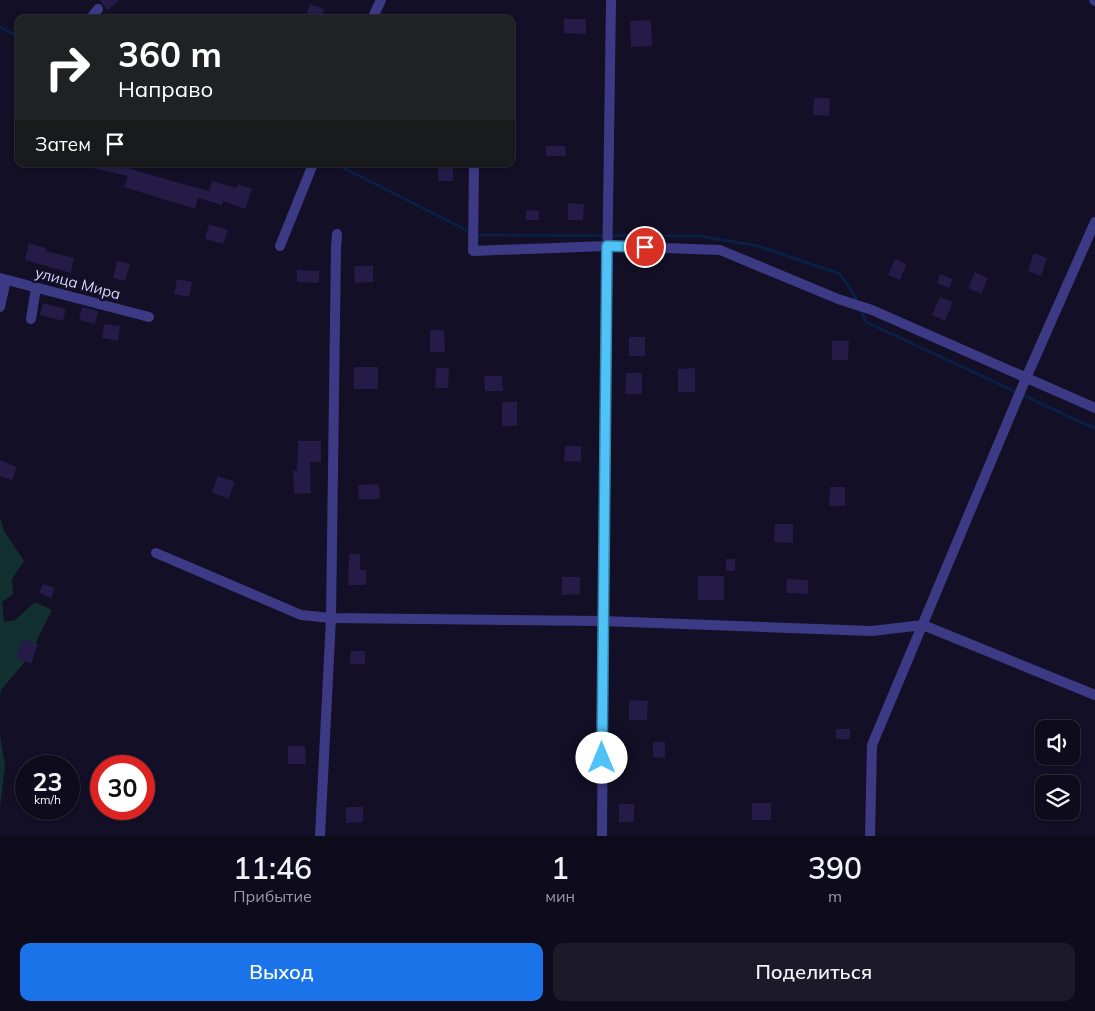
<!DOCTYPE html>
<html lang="ru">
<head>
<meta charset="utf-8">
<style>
	body { margin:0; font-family:Mulish,sans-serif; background:#1c1929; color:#f1f3f6; height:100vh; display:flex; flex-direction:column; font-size:19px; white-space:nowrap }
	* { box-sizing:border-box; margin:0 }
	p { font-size:16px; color:#9b9ba3 }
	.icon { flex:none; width:28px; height:28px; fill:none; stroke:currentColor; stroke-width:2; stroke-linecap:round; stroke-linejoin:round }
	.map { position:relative; height:836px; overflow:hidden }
	.panel { display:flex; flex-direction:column; background:#0e0b1c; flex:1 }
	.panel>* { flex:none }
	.guide { position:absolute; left:15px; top:15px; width:500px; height:152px; border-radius:10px; box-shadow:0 1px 4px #0004,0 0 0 1px #2e2b3b; background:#202124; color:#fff; overflow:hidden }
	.controls { position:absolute; left:1035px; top:720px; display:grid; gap:10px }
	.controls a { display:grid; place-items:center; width:45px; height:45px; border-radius:10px; background:#0e0b1c; box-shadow:0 1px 4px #0004,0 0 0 1px #2e2b3b; font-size:25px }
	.speed { position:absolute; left:15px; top:755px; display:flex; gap:10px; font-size:25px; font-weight:700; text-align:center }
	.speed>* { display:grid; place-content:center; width:65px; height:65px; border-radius:50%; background:#0e0b1c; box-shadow:0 1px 4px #0004,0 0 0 1px #2e2b3b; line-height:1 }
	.speed small { font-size:12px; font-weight:400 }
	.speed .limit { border:8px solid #d22; background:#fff; color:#111 }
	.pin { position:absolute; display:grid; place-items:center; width:42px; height:42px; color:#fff; margin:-21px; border:2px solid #fff; border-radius:50%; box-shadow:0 1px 5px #0007 }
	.me { position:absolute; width:55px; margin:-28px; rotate:0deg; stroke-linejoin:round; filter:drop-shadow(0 0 4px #0008) }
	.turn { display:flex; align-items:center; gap:18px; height:105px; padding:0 20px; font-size:22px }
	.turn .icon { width:65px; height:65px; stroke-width:2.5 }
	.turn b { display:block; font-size:35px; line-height:42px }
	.then { display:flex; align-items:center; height:48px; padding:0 20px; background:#0003; gap:10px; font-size:19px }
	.eta { display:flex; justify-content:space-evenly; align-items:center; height:85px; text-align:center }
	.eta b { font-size:30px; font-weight:600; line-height:35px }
	.primary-button { display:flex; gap:10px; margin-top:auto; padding:10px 20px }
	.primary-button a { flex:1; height:58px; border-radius:10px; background:#1a73e8; color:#fff; font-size:20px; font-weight:600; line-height:58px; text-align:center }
	.primary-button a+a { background:#1c1929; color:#f1f3f6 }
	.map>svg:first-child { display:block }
</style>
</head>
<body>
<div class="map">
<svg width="1095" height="836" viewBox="0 0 1095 836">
	<rect width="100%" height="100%" fill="#130f26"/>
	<g fill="#12302f">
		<path d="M0,517L4,531L24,561L12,579L13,594L2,602L4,622L15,620L35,602L52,610L28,658L1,690L0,697Z"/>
		<path d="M0,734L5,766L0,807Z"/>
	</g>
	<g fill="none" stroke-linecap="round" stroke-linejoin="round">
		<g stroke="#0a1f44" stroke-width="3">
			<path d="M0,27L19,37"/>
			<path d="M336,164L470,232"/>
			<path d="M476,235L699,236L758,246L840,274L852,291L858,303"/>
			<path d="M860,308L866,322L1087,425L1095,428"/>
		</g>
	</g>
	<g fill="#241b47">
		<path d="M99,0H119L108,10Z"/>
		<path d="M310,4L324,9L321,19H305Z"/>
		<path d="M564,19H586V34L564,33Z"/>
		<path d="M651,20L652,46L631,47L630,21Z"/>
		<path d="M814,98H830L829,116L813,115Z"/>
		<path d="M546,146H565L566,156H546Z"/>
		<path d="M89,164H119L118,165L154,176L209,191L212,181L236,188L238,184L252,189L245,209L223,201L222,205L198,198L195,209L124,187L128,176L88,167Z"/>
		<rect x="438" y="164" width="15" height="17"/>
		<path d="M568,203L584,204L583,220H568Z"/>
		<path d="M526,210L539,211V220H526Z"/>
		<path d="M209,224L228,230L223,244L205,239Z"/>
		<path d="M29,243L46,248L45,251L74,258L71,273L25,260Z"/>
		<path d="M1034,253L1047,258L1041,276L1028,271Z"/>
		<path d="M895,259L907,264L900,280L888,275Z"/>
		<path d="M117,261L130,264L125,281L113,278Z"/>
		<path d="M354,266H373V282L355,283Z"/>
		<path d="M297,270L319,271V283L297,282Z"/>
		<path d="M975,272L988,278L981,294L968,288Z"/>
		<path d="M940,274L953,279L949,288L937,283Z"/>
		<path d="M177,279L192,282L189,297L174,294Z"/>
		<path d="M940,297L953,302L945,321L932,315Z"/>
		<path d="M43,303L66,309L63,321L40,315Z"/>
		<path d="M82,307L98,311L95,324L79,320Z"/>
		<path d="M104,324L120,326L118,341L102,338Z"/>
		<path d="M430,330H444L445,352H430Z"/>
		<rect x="629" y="337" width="16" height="19"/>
		<path d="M832,341H849L848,360H832Z"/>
		<rect x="354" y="367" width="24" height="22"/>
		<path d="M436,368H449L448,388H435Z"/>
		<path d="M695,368V392H678V369Z"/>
		<path d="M626,373H642V394H625Z"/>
		<path d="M484,376H502L503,391H485Z"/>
		<rect x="502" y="402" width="15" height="24"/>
		<path d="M298,441H321V462H310L311,493L294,494L293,471H297Z"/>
		<path d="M565,446H581V462L564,461Z"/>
		<path d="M0,460L17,467L12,480L0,476Z"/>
		<path d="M218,476L235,482L228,499L212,492Z"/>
		<path d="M379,484L380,499H359L358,485Z"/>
		<path d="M830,487H845V506H829Z"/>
		<path d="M775,524H793V543L774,542Z"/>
		<path d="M349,554H360V570H366V585H348Z"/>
		<rect x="726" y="559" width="9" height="12"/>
		<rect x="698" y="576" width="26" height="24"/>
		<path d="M562,577H580V594L562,595Z"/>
		<path d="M787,579L808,580V594L786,593Z"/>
		<path d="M43,584L55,588L51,598L39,593Z"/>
		<path d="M23,639L38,644L31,664L16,658Z"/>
		<path d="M351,651H365V664H350Z"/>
		<path d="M629,700L648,701L647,720H629Z"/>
		<rect x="836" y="729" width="14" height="10"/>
		<path d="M653,742H665V758L653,757Z"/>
		<path d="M288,746H305L306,764H288Z"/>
		<rect x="752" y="803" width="19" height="17"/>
		<rect x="619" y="804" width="15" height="18"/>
		<path d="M346,807H363V822L346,823Z"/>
	</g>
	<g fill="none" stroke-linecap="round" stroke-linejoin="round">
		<g stroke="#3d3a85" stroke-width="10">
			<path d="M1094,0L1095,1"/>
			<path d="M90,19L98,9"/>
			<path d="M372,19L381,0"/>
			<path d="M474,164L473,251L607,246L720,250L838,299L872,310L1095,408"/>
			<path d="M280,246L313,164"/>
			<path d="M0,278L149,317"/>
			<path d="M0,307L6,280"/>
			<path d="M31,319L36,288"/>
			<path d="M156,553L301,615L331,618L603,621L872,631L923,625L1095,695"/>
			<path d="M320,836L331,618L336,247L337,234"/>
			<path d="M602,836C603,557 606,279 611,0"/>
			<path d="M870,836L872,745L1026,378L1095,222"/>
		</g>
	</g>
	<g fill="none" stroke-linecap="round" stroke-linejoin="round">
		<g stroke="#337fa1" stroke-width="12">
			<path id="route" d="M602,758L607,246L645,247"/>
		</g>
		<use href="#route" stroke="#4fc3f7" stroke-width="9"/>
	</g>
	<g text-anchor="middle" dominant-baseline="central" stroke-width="5" stroke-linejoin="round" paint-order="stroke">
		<g font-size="15" fill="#d9d4ff" stroke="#130f26">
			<text transform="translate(78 283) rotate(15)">улица Мира</text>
		</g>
	</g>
</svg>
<div class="controls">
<a><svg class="icon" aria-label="sound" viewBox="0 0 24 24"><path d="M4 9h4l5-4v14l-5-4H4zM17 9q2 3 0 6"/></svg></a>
<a><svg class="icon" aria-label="layers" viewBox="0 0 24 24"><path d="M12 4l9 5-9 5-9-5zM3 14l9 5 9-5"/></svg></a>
</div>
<div class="speed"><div>23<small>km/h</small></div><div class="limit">30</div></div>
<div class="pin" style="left:645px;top:247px;background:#d93025"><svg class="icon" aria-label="arrive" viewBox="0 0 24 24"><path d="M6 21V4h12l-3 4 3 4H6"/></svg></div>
<svg class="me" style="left:602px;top:758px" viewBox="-20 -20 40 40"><circle r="19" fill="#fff"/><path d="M0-13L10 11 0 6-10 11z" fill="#4fc3f7"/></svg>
<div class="guide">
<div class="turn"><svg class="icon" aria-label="right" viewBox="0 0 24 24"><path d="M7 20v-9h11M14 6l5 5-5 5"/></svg><div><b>360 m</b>Направо</div></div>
<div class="then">Затем<svg class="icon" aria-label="arrive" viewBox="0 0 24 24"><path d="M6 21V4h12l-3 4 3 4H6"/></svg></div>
</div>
</div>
<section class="panel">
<div class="eta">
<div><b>11:46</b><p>Прибытие</p></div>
<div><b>1</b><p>мин</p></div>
<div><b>390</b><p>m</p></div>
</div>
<div class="primary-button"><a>Выход</a><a>Поделиться</a></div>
</section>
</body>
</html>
